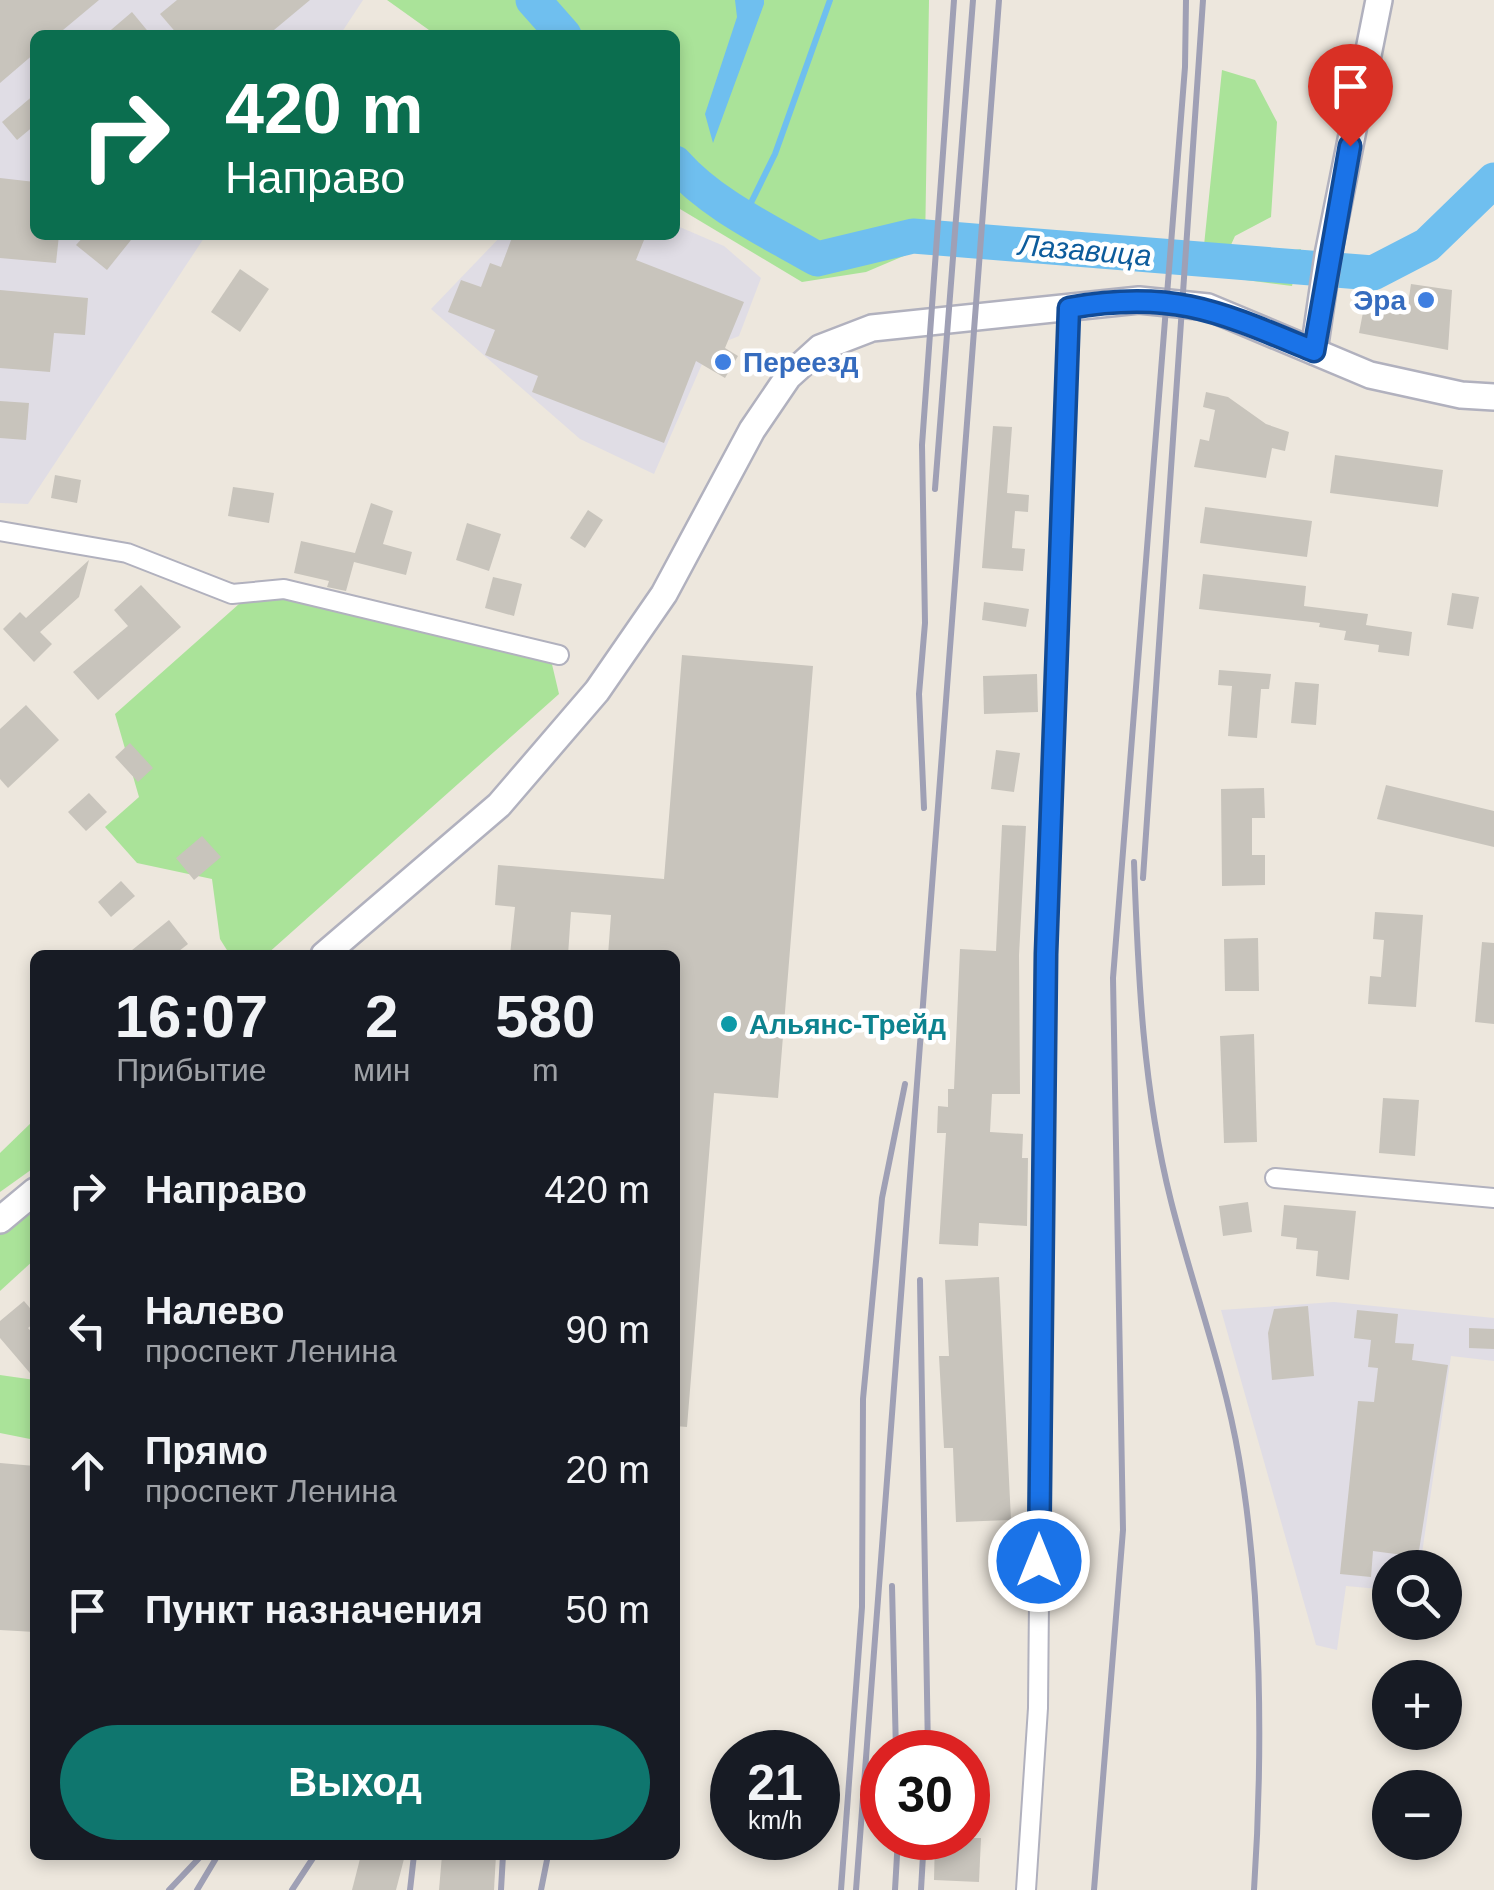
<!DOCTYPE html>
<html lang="ru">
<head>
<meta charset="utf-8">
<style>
	body { margin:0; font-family:Arial,sans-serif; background:#20242c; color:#f1f3f6; height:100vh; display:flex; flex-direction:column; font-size:38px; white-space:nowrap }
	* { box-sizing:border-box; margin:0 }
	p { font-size:32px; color:#9ea1a6 }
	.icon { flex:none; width:55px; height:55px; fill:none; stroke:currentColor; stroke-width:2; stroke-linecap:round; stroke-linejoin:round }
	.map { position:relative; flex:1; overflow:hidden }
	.drawer { position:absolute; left:30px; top:950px; width:650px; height:910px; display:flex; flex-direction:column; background:#171b24; border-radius:15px; box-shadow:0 5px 15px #0003 }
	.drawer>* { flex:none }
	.guide { position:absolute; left:30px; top:30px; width:650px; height:210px; border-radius:15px; box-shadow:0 5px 15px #0003; background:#0b6e4f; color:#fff; overflow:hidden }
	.fabs { position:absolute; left:1372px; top:1550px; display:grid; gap:20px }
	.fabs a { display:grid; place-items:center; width:90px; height:90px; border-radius:50%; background:#171b24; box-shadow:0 5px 15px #0003; font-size:50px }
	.speed { position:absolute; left:710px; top:1730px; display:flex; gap:20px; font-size:50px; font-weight:700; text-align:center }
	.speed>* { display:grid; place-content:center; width:130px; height:130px; border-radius:50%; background:#171b24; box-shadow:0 5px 15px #0003; line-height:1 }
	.speed small { font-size:25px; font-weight:400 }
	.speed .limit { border:15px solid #d22; background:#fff; color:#111 }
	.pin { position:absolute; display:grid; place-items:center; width:85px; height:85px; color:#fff; margin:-102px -42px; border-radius:50% 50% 50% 0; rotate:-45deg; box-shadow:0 0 10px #0007 }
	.pin .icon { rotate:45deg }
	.me { position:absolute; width:110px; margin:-55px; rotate:0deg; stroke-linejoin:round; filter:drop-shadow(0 0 8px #0008) }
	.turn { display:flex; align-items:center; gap:35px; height:210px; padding:0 30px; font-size:45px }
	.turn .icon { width:130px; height:130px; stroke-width:2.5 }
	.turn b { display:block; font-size:70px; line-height:85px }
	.eta { display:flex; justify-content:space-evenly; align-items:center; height:170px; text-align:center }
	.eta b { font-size:60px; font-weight:700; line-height:70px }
	.cta { display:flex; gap:20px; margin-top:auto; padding:20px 30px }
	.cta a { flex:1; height:115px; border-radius:60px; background:#0f766e; color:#fff; font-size:40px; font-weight:700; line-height:115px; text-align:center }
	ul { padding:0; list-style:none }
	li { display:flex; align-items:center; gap:30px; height:140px; padding:0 30px }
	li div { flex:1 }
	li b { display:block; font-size:38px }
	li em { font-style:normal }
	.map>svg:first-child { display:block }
</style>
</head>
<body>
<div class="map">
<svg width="1494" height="1890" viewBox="0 0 1494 1890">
	<rect width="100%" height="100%" fill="#ede7dd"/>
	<g fill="#e0dde5">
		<path d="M0,0H363L340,35H35V235H206L28,504L0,503Z"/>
		<path d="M675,225L724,246L761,278L739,336L709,348L654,474L580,439L431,309L502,235H675Z"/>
		<path d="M1334,1302L1494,1318V1361L1451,1356L1420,1567L1390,1568V1590L1346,1586L1337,1650L1316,1645L1221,1310Z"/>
	</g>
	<g fill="#aae399">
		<path d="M387,0H929L925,247L866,272L802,282L675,206V35H436Z"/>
		<path d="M1222,70L1255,80L1277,122L1271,217L1235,236L1230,247L1255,256L1301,249L1292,286L1238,279L1202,265Z"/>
		<path d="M284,596L551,660L559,694L266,955H230L220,939L212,879L137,863L105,827L139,797L115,714L239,604Z"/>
		<path d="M35,1119V1167L0,1192V1153Z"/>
		<path d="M30,1204L35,1259L0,1291V1228Z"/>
		<path d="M0,1375L35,1380V1440L0,1433Z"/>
	</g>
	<path fill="#6fbfef" d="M735,0H764V4L713,143L705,114L737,17Z"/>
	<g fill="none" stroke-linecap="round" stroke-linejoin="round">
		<path stroke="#6fbfef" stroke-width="6" d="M744,217L775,154L830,0"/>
		<g stroke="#6fbfef" stroke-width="35">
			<path d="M533,0L564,35"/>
			<path d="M675,163C712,205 769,231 817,259L913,236L1373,273L1427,245L1494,180"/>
		</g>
	</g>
	<g fill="#c8c4bc">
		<path d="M0,0H99L57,35H35V53L0,83Z"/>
		<path d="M177,0H310L268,35H178L160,14Z"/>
		<path d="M132,12L151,35H105Z"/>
		<path d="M35,94V125L17,140L2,122Z"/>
		<path d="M0,178L35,182V235H59L56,263L0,258Z"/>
		<path d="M85,235H135L107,270L76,245Z"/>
		<path d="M513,235H646L636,260L744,302L725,348L738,356L725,378L696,361L664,443L532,392L538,376L485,355L495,330L448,312L461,280L481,287L490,263L501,267Z"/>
		<path d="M240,269L269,289L240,332L211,312Z"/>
		<path d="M1411,284L1452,290L1448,350L1359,333L1365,302L1407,311Z"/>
		<path d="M0,290L88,298L85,335L54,333L50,372L0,368Z"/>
		<path d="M1206,392L1228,397L1266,424L1289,432L1285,451L1272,448L1266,478L1194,467L1200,439L1209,441L1215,410L1203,407Z"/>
		<path d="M0,401L29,403L26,440L0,438Z"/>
		<path d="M993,426L1012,427L1007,493L1029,495L1028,512L1015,511L1012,548L1025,549L1023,571L982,568Z"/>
		<path d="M1335,455L1443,470L1438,507L1330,493Z"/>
		<path d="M55,475L81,480L77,503L51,498Z"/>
		<path d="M233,487L274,493L269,523L228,516Z"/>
		<path d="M371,503L393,511L383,544L412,552L406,575L354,562L346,591L327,587L329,581L294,573L301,541L355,553Z"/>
		<path d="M1205,507L1312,521L1307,557L1200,543Z"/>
		<path d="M588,510L603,520L585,548L570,538Z"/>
		<path d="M467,523L501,534L489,571L456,560Z"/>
		<path d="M89,560L79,597L40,632L52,644L34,662L3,629L20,612L26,618Z"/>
		<path d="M1203,574L1306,586L1304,606L1368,614L1366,625L1412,632L1409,656L1378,652L1379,645L1344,640L1346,631L1319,627L1320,623L1199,609Z"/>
		<path d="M493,577L522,584L514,616L485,608Z"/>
		<path d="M141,585L181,627L98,700L73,672L128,626L114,610Z"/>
		<path d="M1452,593L1479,597L1473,629L1447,625Z"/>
		<path d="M984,602L1029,609L1026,627L982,620Z"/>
		<path d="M682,655L813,666L778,1098L714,1093L687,1427L675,1426V955H608L611,915L571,912L568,955H510L515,907L495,905L498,865L664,879Z"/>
		<path d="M1219,670L1271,674L1269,689H1261L1257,738L1228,736L1232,686L1218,685Z"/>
		<path d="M1037,674L1038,712L984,714L983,676Z"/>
		<path d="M1295,682L1319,684L1316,725L1291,723Z"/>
		<path d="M26,705L59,740L8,788L0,779V729Z"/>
		<path d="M130,743L153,768L138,782L115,757Z"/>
		<path d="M996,750L1020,753L1014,792L991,789Z"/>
		<path d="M1386,785L1494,811V847L1377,819Z"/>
		<path d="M1264,788L1265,818H1252V855H1265V885L1222,886L1221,789Z"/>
		<path d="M89,793L107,812L86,831L68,812Z"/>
		<path d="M1002,825L1026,826L1019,955L1020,1094H992L990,1132L1023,1134L1022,1158H1028L1027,1226L979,1223L978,1246L939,1244L946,1133H937L938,1106L948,1107V1089H954L960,949L996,951Z"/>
		<path d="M202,836L221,857L194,880L176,858Z"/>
		<path d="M121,881L135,896L111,917L98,902Z"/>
		<path d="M1375,912L1423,915L1416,1007L1368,1004L1370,976L1381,977L1384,940L1373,939Z"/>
		<path d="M169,920L188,944L174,955H126Z"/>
		<path d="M1258,938L1259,991H1225L1224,939Z"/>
		<path d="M1482,942L1494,943V1024L1475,1022Z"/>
		<path d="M1254,1034L1257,1142L1224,1143L1220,1036Z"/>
		<path d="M1383,1098L1419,1100L1415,1156L1379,1153Z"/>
		<path d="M1248,1202L1252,1232L1223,1236L1219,1206Z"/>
		<path d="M1284,1205L1356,1211L1349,1280L1316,1276L1318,1251L1296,1249L1297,1238L1281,1236Z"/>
		<path d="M999,1277L1011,1520L956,1522L953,1448H944L939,1356H949L945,1280Z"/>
		<path d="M24,1301L35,1314V1322L28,1328L35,1336V1379L0,1338V1321Z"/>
		<path d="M1308,1306L1314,1376L1272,1380L1268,1333L1274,1309Z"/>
		<path d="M1357,1310L1398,1314L1395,1343L1414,1344L1412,1360L1448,1365L1418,1557L1373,1551L1371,1577L1340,1574L1358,1401L1374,1402L1378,1368L1368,1367L1371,1340L1354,1338Z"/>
		<path d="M1469,1328L1494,1329V1349L1469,1348Z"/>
		<path d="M0,1463L35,1466V1632L0,1630Z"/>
		<path d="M935,1838H981L979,1882L934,1880Z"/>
		<path d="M361,1855H405L396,1890H352Z"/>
		<path d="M442,1855H496L494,1890H439Z"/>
	</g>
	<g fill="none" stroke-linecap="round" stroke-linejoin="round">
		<g stroke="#b1b1be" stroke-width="22">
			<g id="street">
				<path d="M0,531L127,553L232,594L284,589L559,655"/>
				<path d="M1275,1178L1494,1198"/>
				<path d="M1026,1890L1038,1708L1045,955L1069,308"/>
			</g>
		</g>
		<g stroke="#b1b1be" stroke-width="30">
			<g id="secondary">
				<path d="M1314,351L1328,255L1379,0"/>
				<path d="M324,955L499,805L597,691L664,594L752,430L788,377L820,348L872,328L1139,300L1208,307L1370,375L1461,395L1494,397"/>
				<path d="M0,1220L35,1191"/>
			</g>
		</g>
		<use href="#street" stroke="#fff" stroke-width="18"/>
		<use href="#secondary" stroke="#fff" stroke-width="25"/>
		<g stroke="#9fa0b5" stroke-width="6">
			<path d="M935,489L973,0"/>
			<path d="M924,808L919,694L925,623L922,445L954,0"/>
			<path d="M1134,862C1138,976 1143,1090 1171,1201C1193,1288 1224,1370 1239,1458C1262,1591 1263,1755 1254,1890"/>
			<path d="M1143,878L1203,0"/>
			<path d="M920,1280L928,1752"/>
			<path d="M892,1586L896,1752"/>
			<path d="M169,1890L202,1855"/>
			<path d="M197,1890L218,1855"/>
			<path d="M292,1890L315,1855"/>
			<path d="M410,1890L414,1855"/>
			<path d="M501,1890L503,1855"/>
			<path d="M541,1890L548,1855"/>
			<path d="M841,1890L862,1607L863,1399L882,1198L905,1084"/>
			<path d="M856,1890L999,0"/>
			<path d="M895,1890L898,1838"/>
			<path d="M921,1890L924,1838"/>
			<path d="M1094,1890L1123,1530L1113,978L1185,67L1186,0"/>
		</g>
	</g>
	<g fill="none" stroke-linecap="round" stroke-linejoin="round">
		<g stroke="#114b97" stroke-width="25">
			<path id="route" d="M1039,1561L1046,954L1069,308C1173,289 1220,312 1314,351L1350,146"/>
		</g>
		<use href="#route" stroke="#1a73e8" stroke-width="18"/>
	</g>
	<g fill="#3f7fe0" stroke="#fff" stroke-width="4">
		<circle cx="1426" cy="300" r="10"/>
		<circle cx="723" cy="362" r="10"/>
	</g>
	<circle fill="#0f9aa8" stroke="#fff" stroke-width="4" cx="729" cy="1024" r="10"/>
	<g text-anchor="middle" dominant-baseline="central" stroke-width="9" stroke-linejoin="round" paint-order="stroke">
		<g font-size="28" font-weight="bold" fill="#366cbe" stroke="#fff" text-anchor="end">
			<text x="1406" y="300">Эра</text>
			<text x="743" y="362" text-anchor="start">Переезд</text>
		</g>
		<g font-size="28" font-weight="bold" fill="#0d838f" stroke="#fff" text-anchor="start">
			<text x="749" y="1024">Альянс-Трейд</text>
		</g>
		<g font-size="30" font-style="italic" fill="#0d5c9c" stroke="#fff">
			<text transform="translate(1085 250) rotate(5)">Лазавица</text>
		</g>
	</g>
</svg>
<div class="fabs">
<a><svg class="icon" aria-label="search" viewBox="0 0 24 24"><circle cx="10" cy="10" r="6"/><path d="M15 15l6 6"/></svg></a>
<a>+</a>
<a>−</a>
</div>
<div class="speed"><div>21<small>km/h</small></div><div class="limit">30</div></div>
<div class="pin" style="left:1350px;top:146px;background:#d93025"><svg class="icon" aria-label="arrive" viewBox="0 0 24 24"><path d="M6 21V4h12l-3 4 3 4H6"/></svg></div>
<svg class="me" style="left:1039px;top:1561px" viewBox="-20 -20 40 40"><circle r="17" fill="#1a73e8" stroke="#fff" stroke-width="3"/><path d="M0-11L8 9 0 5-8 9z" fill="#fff"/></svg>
<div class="guide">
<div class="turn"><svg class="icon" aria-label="right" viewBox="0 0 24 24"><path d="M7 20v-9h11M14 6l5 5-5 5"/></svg><div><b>420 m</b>Направо</div></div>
</div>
<section class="drawer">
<div class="eta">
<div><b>16:07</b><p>Прибытие</p></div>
<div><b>2</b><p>мин</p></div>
<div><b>580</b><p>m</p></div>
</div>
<ul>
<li><svg class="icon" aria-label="right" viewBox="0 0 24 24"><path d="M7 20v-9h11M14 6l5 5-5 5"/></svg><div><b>Направо</b></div><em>420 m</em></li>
<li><svg class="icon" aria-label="left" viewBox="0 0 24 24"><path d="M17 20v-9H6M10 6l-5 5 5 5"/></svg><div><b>Налево</b><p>проспект Ленина</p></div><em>90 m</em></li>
<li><svg class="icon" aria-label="ahead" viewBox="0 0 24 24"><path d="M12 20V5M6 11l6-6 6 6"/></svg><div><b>Прямо</b><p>проспект Ленина</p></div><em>20 m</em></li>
<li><svg class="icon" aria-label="arrive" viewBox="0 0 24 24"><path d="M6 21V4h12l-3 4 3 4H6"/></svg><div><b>Пункт назначения</b></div><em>50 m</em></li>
</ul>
<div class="cta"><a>Выход</a></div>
</section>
</div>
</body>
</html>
